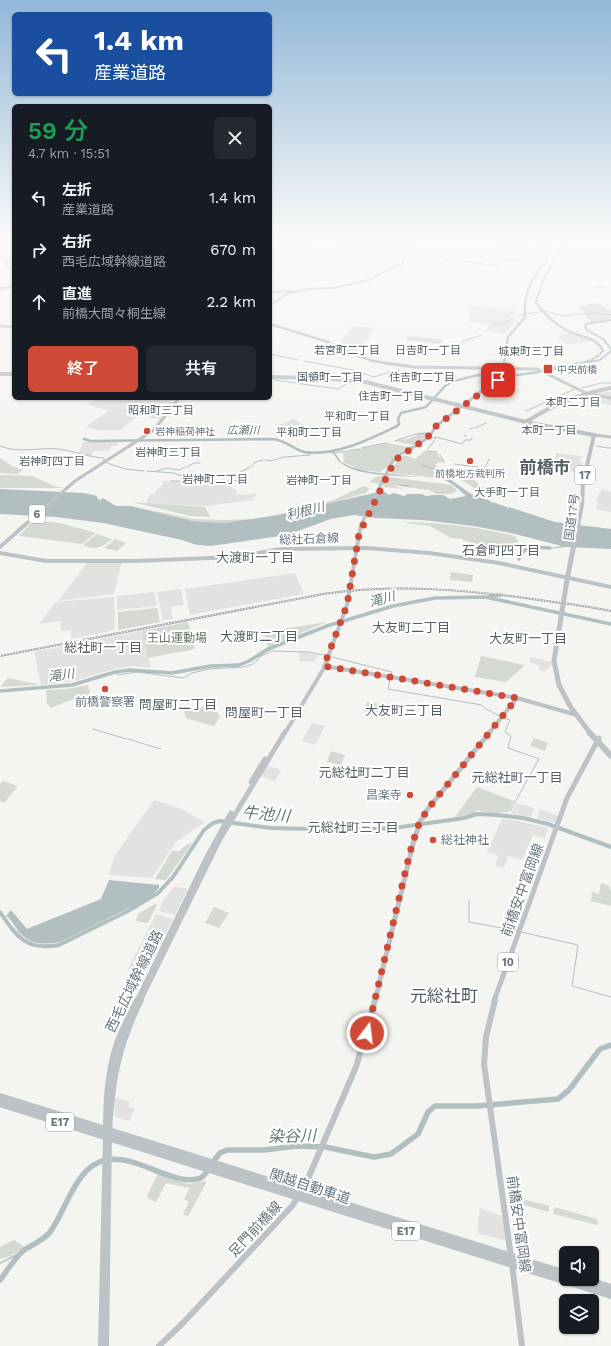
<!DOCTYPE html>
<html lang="ja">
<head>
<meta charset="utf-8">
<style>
	body { margin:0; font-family:"Work Sans","Noto Sans JP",sans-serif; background:#242831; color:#f1f3f6; height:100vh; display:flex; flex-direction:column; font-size:15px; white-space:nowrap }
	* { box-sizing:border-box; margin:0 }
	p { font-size:13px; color:#9ea1a6 }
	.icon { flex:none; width:22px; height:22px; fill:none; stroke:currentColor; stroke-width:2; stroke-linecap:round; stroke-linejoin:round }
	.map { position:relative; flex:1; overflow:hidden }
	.panel { position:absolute; left:12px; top:104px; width:260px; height:296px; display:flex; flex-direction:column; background:#171b24; border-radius:6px; box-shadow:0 1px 3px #0004 }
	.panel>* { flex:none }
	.top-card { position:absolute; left:12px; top:12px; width:260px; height:84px; border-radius:6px; box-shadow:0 1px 3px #0004; background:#1a4fa0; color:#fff; overflow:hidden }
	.buttons { position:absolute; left:559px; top:1246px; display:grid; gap:8px }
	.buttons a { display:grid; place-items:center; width:40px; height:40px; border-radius:6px; background:#171b24; box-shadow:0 1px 3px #0004; font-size:20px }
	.pin { position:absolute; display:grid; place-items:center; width:34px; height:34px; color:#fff; margin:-17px; border-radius:8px; box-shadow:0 2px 6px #0006 }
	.me { position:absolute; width:44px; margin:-22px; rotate:15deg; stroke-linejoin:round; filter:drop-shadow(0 0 3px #0008) }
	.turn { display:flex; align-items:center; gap:14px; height:84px; padding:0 16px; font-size:18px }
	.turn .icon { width:52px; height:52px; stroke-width:2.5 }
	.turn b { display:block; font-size:28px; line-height:34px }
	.round { display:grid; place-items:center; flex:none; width:42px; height:42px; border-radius:6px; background:#242831 }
	.head { display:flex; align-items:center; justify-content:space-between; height:68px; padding:0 16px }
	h1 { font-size:24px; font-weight:600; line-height:30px; color:#1e9e55 }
	.button { display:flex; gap:8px; margin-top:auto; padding:8px 16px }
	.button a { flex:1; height:46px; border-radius:6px; background:#cf4a36; color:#fff; font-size:16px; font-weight:600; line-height:46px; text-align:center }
	.button a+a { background:#242831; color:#f1f3f6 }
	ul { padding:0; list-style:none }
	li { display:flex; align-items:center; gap:12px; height:52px; padding:0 16px }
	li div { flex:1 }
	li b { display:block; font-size:15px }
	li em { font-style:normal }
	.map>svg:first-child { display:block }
</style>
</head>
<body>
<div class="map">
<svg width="611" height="1346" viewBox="0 0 611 1346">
	<rect width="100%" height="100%" fill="#f4f4f1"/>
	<g fill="#e2e3e1">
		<path d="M500,238H533L524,250L493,246Z"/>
		<path d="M291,247L309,249V250L316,251L306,259L280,255Z"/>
		<path d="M394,248L403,250L406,253L400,258L376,254L381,249L391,251Z"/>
		<path d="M466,250L486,253L480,259L460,257Z"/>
		<path d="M473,306L516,310L514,316H516L492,325L467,321L472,310L465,309L473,308Z"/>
		<path d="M510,320L519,322L517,325L514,324L505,334L488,331L491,326Z"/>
		<path d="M352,326L374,328L361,349L353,353L338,346Z"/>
		<path d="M571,333L589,340L590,341L566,344L557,336Z"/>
		<path d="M595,390L611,392V405L590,402Z"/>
		<path d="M98,398H177L159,419L125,414L136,417L120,430H97L86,427L108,411L116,412L87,405Z"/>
		<path d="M294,419L303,425L312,430L294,437L277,426Z"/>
		<path d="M83,442H118L117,446H111L110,450L93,451L91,457L79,454Z"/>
		<path d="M556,453L582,456L580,462L585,463L583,464L581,473L553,469Z"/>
		<path d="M164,481L229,484L236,491V494L248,495L255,493L257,496L253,497V500L207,506L146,503L150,494H155L158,488H161Z"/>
		<path d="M602,489L611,492V512L596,509L598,503L596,499Z"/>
		<path d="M88,562H122L114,594L58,601Z"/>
		<path d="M295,573L304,594L190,615L185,589Z"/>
		<path d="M179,589L181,590L184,605L170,607L173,619L163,620L157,592Z"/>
		<path d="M154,592L157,606L117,610V596Z"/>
		<path d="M114,597L115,630L71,639V630L61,631V621L39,624L56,602Z"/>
		<path d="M142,631L151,668L134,666L118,668L70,682L41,685L34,652Z"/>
		<path d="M299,652L318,655L317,657L313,662L299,661Z"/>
		<path d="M531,657L552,662V665L544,672L538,669L540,666L529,662Z"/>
		<path d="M312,723L325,726L315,745L302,741Z"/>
		<path d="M266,765L281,770L275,781L261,776Z"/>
		<path d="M154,800L179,808L205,822L176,842L152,878L109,875L114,857Z"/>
		<path d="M516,803L534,808L531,817L511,814Z"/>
		<path d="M540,809L559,816L556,823L537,818Z"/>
		<path d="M502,819L518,821L548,828L545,839L533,835L522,860L508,856L504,868L495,865L498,856L487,852Z"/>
		<path d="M174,887L186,888L187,890L175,915L159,911L162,902Z"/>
		<path d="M156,914L173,919L146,973L128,969Z"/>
		<path d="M114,1097L130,1102L128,1106L135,1109L129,1121L115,1117Z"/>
		<path d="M480,1208L504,1217L507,1241L477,1233Z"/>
	</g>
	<g fill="#d4d9d1">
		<path d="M598,303L611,311L610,319L601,322H591L579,306Z"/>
		<path d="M408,336L443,340L441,344L406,340Z"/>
		<path d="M421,433L429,434L413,445L395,441L408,439Z"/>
		<path d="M388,443L407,447L394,456L400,458L405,455L415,459L425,451L437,453L444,463L438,462L435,465L455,476L451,479L389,473L399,459L394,457L388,466L380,472L362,470L342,462L344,461L343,453Z"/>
		<path d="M0,458L12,466L23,470L17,474L0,473Z"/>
		<path d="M460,474L473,478L480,486L490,488V490L474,488L458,478Z"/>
		<path d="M0,475L32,476L54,486L64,488H0Z"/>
		<path d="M380,476L452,485L457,491L451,494H436L429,490L390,485L405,489L383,487L384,485L369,482L376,477Z"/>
		<path d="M363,486L370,488L366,493L331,503L255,520L224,523L192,521L121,504L193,519L225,520L253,519L287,513L315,506L336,499Z"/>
		<path d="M132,502L205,507L210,517L190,516Z"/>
		<path d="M34,520L60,523L96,533L82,544L19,536Z"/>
		<path d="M406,522C444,523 479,527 515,536L518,541C517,544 517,548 513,549C502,554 475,543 463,540V539L451,538L430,526L406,523Z"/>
		<path d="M97,534L112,539C102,547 96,551 83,545Z"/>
		<path d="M115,539L126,543L117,551L104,548Z"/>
		<path d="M451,572L473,575L472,582L450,580Z"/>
		<path d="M157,608L160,622L118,630V612Z"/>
		<path d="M188,622L195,649L148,658L142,631Z"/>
		<path d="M327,622L268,647L267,645L264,632Z"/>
		<path d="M481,656L524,665H525L506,682L476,677L475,676Z"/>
		<path d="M8,678L37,684V685L0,687Z"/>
		<path d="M88,685L90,695L68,701L51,708L47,703L46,690L67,689Z"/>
		<path d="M367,702L380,704L377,714L363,711Z"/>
		<path d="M213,705L220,717L214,726L186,718L184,711Z"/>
		<path d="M534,738L548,743L545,751L530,746Z"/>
		<path d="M331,751L345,755L341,765L327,762Z"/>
		<path d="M3,781L18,786L4,803L0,801V784Z"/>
		<path d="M477,787L514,801L508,812L490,814L478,810L472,814L455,817Z"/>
		<path d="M193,842L166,880L155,879L172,851H179L185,846Z"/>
		<path d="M601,883L609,886L611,892V906L591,901L592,892L599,894Z"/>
		<path d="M155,904L157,905L148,923L136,921L138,914Z"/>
		<path d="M214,907L229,913L219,928L205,923Z"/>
		<path d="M158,1174L190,1184L205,1181L206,1183L189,1215L188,1216L183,1214L189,1202L184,1199L190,1188L166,1183L156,1202L148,1198L147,1196Z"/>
		<path d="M507,1195L549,1206V1212L508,1201Z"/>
		<path d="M554,1207L597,1219L598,1224L597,1225L553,1214Z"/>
		<path d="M14,1240L25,1247L11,1256L0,1259V1247Z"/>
	</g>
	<g fill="#b2bfc1">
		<path d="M339,461L351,467L370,472L451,480L474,496L491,501L490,503L492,502L507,507V509L509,507L555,522L611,529V549L567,547L547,549H546L562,546L511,533L473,526L423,520L376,518L354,515L331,519L287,535L211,546L197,545L182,540L103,523L56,517L0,514V489L84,493L97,496V498L100,500L103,498L116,506H130L192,521L224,523L273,516L383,491L389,495L394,493L404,496L408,494H422L426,496L434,495H443L450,499L466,496C461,491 451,482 444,480C418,473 358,481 339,461Z"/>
		<path d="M109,880L159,885V888L152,895L143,901L60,942C44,945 29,945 18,931C14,925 12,920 6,916L11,910L27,929L101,899Z"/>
	</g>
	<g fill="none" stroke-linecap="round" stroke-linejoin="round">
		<g stroke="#b2bfc1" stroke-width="1">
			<path d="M442,264L446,259L498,266L504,259L517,261"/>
			<path d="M596,287H604"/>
			<path d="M487,331L491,326L516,318L519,315L546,311L562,316L590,313L611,315"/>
			<path d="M270,354L298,360"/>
			<path d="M451,355L463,341L482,335"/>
			<path d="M304,361L353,370L374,377L390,372L403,371"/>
			<path d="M355,379L365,374"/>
			<path d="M274,380L338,389L349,382"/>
			<path d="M582,388L601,383H611"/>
			<path d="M526,411L575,389"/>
			<path d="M475,428L486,423"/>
			<path d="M470,429L473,428"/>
			<path d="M464,435L466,436"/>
			<path d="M436,437L462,444L465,440H471L472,438"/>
			<path d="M395,441L415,434L427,433"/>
			<path d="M0,446C19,454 39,447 58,449C74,451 88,457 104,458V461"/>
			<path d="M596,446L608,448"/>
			<path d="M362,448L386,443"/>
			<path d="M609,448H611"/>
			<path d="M428,449L436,438L432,437"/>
			<path d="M427,451L437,452"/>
			<path d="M330,452H342L359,449"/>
			<path d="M440,455L444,462"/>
			<path d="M265,460L270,461L284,457L310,455"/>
			<path d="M107,463L125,469L144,471"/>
			<path d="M454,464L485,468L489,459"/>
			<path d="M422,465L441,471L449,479"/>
			<path d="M252,466L255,462L263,460"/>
			<path d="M187,467L194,463H200"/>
			<path d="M173,469L179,470L185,467"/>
			<path d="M147,471L174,473L187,478L199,479L233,475"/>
			<path d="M157,471L168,468L172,469"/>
			<path d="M236,474L251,467"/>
			<path d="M171,481H180"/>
			<path d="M182,481L213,482"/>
			<path d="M245,481L246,483"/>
			<path d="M218,482L242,480"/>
			<path d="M400,485L409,486"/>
			<path d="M332,657L392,672L391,676"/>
			<path d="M115,672L118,675L137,672L183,678L192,673L209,669L244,667L253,664L261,656L272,651L307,652L325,655"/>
			<path d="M390,679L388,689L482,705L486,709L500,716"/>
			<path d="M504,718L510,720L505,732L511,736L508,748L539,759L510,811"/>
			<path d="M93,729L126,739"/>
			<path d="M128,739L161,749"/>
			<path d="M508,814V816"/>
			<path d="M469,900V922L518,931"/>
			<path d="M521,932L578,945L572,986L611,997"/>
		</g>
		<path stroke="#b2bfc1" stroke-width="1.5" d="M0,1263L22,1252"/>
		<path stroke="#b2bfc1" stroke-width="1" d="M1,248L14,249"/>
		<path stroke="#b2bfc1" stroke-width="1.5" d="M330,452L334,453L340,462"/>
		<g stroke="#b2bfc1" stroke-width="2">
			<path d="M0,245L4,246L1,249L2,258L8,261L6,266L14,268"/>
			<path d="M270,248L284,246L324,250L408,242"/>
			<path d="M0,288L14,287"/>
			<path d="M270,292L292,291"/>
			<path d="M270,305L287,294L307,289L334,288L372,279L385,271L403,264V259L411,253L406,244L420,238"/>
			<path d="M611,320L586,324L585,327L587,330L603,339L611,349"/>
			<path d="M575,364L600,360L611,351"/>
		</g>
		<g stroke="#b2bfc1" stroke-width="2.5">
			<path d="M555,369L581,363"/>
			<path d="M84,439L91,441L273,439C285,440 293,449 304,452C334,457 370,439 397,426L399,424L398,419L401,413L426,407L445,386L454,381L478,375L502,377L539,372"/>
		</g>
		<g stroke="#b2bfc1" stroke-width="3.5">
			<path d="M519,559C525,543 535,548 550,548"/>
			<path d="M490,596L501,595"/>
			<path d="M0,691L72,685L115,672L130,670L172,673L211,666L239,665L249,661L268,649L327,626L393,606L435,598L485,597L611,624"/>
		</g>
		<path stroke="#b2bfc1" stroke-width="4" d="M0,912C17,937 26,951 59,945L128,911L158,893L173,877L204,830L213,823L220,821L271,828L352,830L394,828L464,818L477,814L496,815L523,818L548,824L611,847"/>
		<g stroke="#b2bfc1" stroke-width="5.5">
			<path d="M212,1163L220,1153L227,1150H264L297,1146L325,1147L374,1157L391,1154L418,1134L428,1112L435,1106H477L558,1099L569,1090L600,1049L611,1045"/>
			<path d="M0,1280C7,1271 14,1259 23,1251C31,1245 43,1241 50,1232C66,1211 76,1165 106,1160C136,1154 171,1185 198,1179C203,1178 206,1173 209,1169"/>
		</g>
		<g stroke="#bcc3c7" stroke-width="2.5">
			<path d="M9,238L14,240"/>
			<path d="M0,290L14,285"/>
			<path d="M270,324L328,342L353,354L373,361L392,364"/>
			<path d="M0,326L14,327"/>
			<path d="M504,364L508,337L525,317C523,291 532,279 547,259L543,238"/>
		</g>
		<g stroke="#bcc3c7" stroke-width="3">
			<path d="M385,363L414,367L537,369L586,393L611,398"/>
			<path d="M594,435L611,437"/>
			<path d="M411,449L429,437L436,426L499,378L504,363"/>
			<path d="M25,525L75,481L154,430L179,398"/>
			<path d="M361,525L392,462L397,456L413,447"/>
		</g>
		<g stroke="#bcc3c7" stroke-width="4">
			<path d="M0,547L26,524"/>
			<path d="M0,553L46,561H135L236,557L281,549L367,548L429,553L499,563L611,587"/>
			<path d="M324,666L517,698L577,715"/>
			<path d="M285,733L324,668L347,605L361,524"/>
			<path d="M489,733L517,698"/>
		</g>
		<g stroke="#bcc3c7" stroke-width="5">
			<path d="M251,782L265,759"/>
			<path d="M137,1001L206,859L231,813"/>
			<path d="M140,1001L220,839L285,732"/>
			<path d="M375,1001L413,844L420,822L427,810L490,732"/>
			<path d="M494,1001L567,798L599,738"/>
		</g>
		<g stroke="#bcc3c7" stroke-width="6">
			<path d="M495,1000L486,1037L484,1064L511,1257"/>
			<path d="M106,1130C106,1098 108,1063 121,1033C126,1022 132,1011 137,1000"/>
			<path d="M109,1131C112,1081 118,1046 141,1000"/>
			<path d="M512,1264L522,1346"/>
			<path d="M101,1346L106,1137"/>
			<path d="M106,1346L109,1138"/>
			<path d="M159,1346L183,1323L293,1205L307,1181L356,1067L375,1000"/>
		</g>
		<path stroke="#bcc3c7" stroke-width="3" d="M0,247L14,243"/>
		<g stroke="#bcc3c7" stroke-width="4">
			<path d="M0,374H14"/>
			<path d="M270,377L321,378L365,382L530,423L594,435"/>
			<path d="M526,422C550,406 582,393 611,388"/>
			<path d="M578,525L582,505L583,483L594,435"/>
		</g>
		<path stroke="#bcc3c7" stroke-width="5" d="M578,524L567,580L554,661L559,685L570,706L590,733"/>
		<path stroke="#bcc3c7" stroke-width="6" d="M589,732L611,756"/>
		<g stroke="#bcc3c7" stroke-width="8">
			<path d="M0,1097L566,1274"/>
			<path d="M0,1103L611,1295"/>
			<path d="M582,1279L611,1288"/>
		</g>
		<g stroke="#9ea4a8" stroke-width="2">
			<g id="rail">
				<path d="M550,368C567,365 592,365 603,351C596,336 578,337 566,330C554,323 543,313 536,302L543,281L566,238"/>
				<path d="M0,656L323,594C397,584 465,589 539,600C563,603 587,606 611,611"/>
			</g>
		</g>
		<use href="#rail" stroke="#fff" stroke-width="1" stroke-dasharray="1.5" stroke-linecap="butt"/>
	</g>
	<linearGradient id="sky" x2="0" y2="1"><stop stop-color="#92b8d8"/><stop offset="0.56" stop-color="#fafaf9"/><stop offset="1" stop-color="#fafaf9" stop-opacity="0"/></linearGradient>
	<rect width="611" height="427" fill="url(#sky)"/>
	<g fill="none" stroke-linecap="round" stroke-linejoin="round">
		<path stroke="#cf4a36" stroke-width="7" stroke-dasharray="0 12.6" d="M367,1033L410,852L418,826L427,810L517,698L324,666L347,605L359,534L394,462L399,457L427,438L436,426L498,380"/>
	</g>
	<g fill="#cf4a36" stroke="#fff" stroke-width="1.5">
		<rect x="543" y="364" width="10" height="10" rx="2"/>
		<circle cx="147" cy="431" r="4"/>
		<circle cx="470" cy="461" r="4"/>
		<circle cx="105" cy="689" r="4"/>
		<circle cx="410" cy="795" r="4"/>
		<circle cx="433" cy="840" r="4"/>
	</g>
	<g text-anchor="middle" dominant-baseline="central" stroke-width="4" stroke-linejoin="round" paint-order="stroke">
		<g font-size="10" fill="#66767f" stroke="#fff" text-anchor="start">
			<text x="557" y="369">中央前橋</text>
			<text x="155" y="431">岩神稲荷神社</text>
			<text x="470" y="473" text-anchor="middle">前橋地方裁判所</text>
		</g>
		<g font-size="11" fill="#535f65" stroke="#fff">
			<text x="347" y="350">若宮町二丁目</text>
			<text x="428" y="350">日吉町一丁目</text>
			<text x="531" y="351">城東町三丁目</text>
			<text x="330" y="377">国領町一丁目</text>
			<text x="422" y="377">住吉町二丁目</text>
			<text x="391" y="396">住吉町一丁目</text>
			<text x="573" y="402">本町二丁目</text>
			<text x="161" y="410">昭和町三丁目</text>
			<text x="357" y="416">平和町一丁目</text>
			<text x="549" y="430">本町一丁目</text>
			<text x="309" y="432">平和町二丁目</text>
			<text x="168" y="452">岩神町三丁目</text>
			<text x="52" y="461">岩神町四丁目</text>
			<text x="215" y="479">岩神町二丁目</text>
			<text x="319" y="480">岩神町一丁目</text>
			<text x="507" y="492">大手町一丁目</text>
		</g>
		<g font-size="11" font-style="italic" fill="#63777c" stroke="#fff">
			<text x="243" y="430">広瀬川</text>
		</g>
		<g fill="#fff" stroke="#949fa5" stroke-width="1">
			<rect x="575" y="466" width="20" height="18" rx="3"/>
			<rect x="29" y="505" width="16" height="18" rx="3"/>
			<rect x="498" y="953" width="20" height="18" rx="3"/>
			<rect x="46" y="1113" width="28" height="18" rx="3"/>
			<rect x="392" y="1222" width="28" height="18" rx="3"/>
		</g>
		<g font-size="11" font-weight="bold" fill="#66767f">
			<text x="585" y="475">17</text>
			<text x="37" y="514">6</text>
			<text x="508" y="962">10</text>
			<text x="60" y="1122">E17</text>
			<text x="406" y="1231">E17</text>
		</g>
		<g font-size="12" fill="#66767f" stroke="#fff">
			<text transform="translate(572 517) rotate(-82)">国道17号</text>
			<text transform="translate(309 539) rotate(-2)">総社石倉線</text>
		</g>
		<g font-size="12" fill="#6a7765" stroke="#fff">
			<text x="177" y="638">王山運動場</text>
		</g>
		<g font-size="12" fill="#66767f" stroke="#fff">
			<text x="105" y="702">前橋警察署</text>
			<text x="402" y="795" text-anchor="end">昌楽寺</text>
			<text x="441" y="840" text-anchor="start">総社神社</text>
		</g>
		<g font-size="13" font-style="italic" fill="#63777c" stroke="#fff">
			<text transform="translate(305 511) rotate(-14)">利根川</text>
			<text transform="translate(382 599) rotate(-15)">滝川</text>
			<text transform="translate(61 675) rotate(-8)">滝川</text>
		</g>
		<g font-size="13" fill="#535f65" stroke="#fff">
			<text x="501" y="550">石倉町四丁目</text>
			<text x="255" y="557">大渡町一丁目</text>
			<text x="411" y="627">大友町二丁目</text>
			<text x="259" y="636">大渡町二丁目</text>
			<text x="528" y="638">大友町一丁目</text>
			<text x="103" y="647">総社町一丁目</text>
			<text x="178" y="704">問屋町二丁目</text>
			<text x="404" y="710">大友町三丁目</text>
			<text x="264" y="712">問屋町一丁目</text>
			<text x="364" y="772">元総社町二丁目</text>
			<text x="517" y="777">元総社町一丁目</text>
			<text x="353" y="827">元総社町三丁目</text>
		</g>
		<g font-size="14" fill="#66767f" stroke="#fff">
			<text transform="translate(522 890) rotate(-70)">前橋安中富岡線</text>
			<text transform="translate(134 981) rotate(-64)">西毛広域幹線道路</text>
			<text transform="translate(310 1186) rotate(18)">関越自動車道</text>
			<text transform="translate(519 1224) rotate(82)">前橋安中富岡線</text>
			<text transform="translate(255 1229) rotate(-47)">足門前橋線</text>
		</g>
		<g font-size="16" font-style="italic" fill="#63777c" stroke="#fff">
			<text transform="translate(266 814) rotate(5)">牛池川</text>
			<text transform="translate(292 1136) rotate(-1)">染谷川</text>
		</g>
		<g font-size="17" font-weight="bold" fill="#535f65" stroke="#fff">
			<text x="545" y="467">前橋市</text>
		</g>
		<g font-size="17" fill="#535f65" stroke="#fff">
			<text x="444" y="996">元総社町</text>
		</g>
	</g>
</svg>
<div class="buttons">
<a><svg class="icon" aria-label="sound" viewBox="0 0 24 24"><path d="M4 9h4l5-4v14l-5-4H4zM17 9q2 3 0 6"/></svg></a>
<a><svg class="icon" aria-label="layers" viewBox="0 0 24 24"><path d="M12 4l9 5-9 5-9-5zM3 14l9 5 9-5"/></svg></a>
</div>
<div class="pin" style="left:498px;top:380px;background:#d93025"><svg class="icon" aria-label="arrive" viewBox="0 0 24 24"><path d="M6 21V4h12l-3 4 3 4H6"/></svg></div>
<svg class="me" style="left:367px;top:1033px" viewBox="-20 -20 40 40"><circle r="17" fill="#cf4a36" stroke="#fff" stroke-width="3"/><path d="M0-11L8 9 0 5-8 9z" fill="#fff"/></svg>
<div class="top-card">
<div class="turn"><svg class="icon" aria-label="left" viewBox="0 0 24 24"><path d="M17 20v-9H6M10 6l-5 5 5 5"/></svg><div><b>1.4 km</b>産業道路</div></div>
</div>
<section class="panel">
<div class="head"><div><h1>59 分</h1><p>4.7 km · 15:51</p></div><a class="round"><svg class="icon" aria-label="close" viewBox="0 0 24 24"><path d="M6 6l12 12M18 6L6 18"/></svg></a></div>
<ul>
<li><svg class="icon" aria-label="left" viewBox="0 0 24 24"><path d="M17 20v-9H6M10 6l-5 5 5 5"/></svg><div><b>左折</b><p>産業道路</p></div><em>1.4 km</em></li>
<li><svg class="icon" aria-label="right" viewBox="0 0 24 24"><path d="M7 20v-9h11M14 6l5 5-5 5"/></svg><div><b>右折</b><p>西毛広域幹線道路</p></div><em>670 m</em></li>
<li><svg class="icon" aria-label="ahead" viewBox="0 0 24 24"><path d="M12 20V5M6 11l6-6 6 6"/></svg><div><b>直進</b><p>前橋大間々桐生線</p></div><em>2.2 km</em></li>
</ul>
<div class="button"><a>終了</a><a>共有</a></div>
</section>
</div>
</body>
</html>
